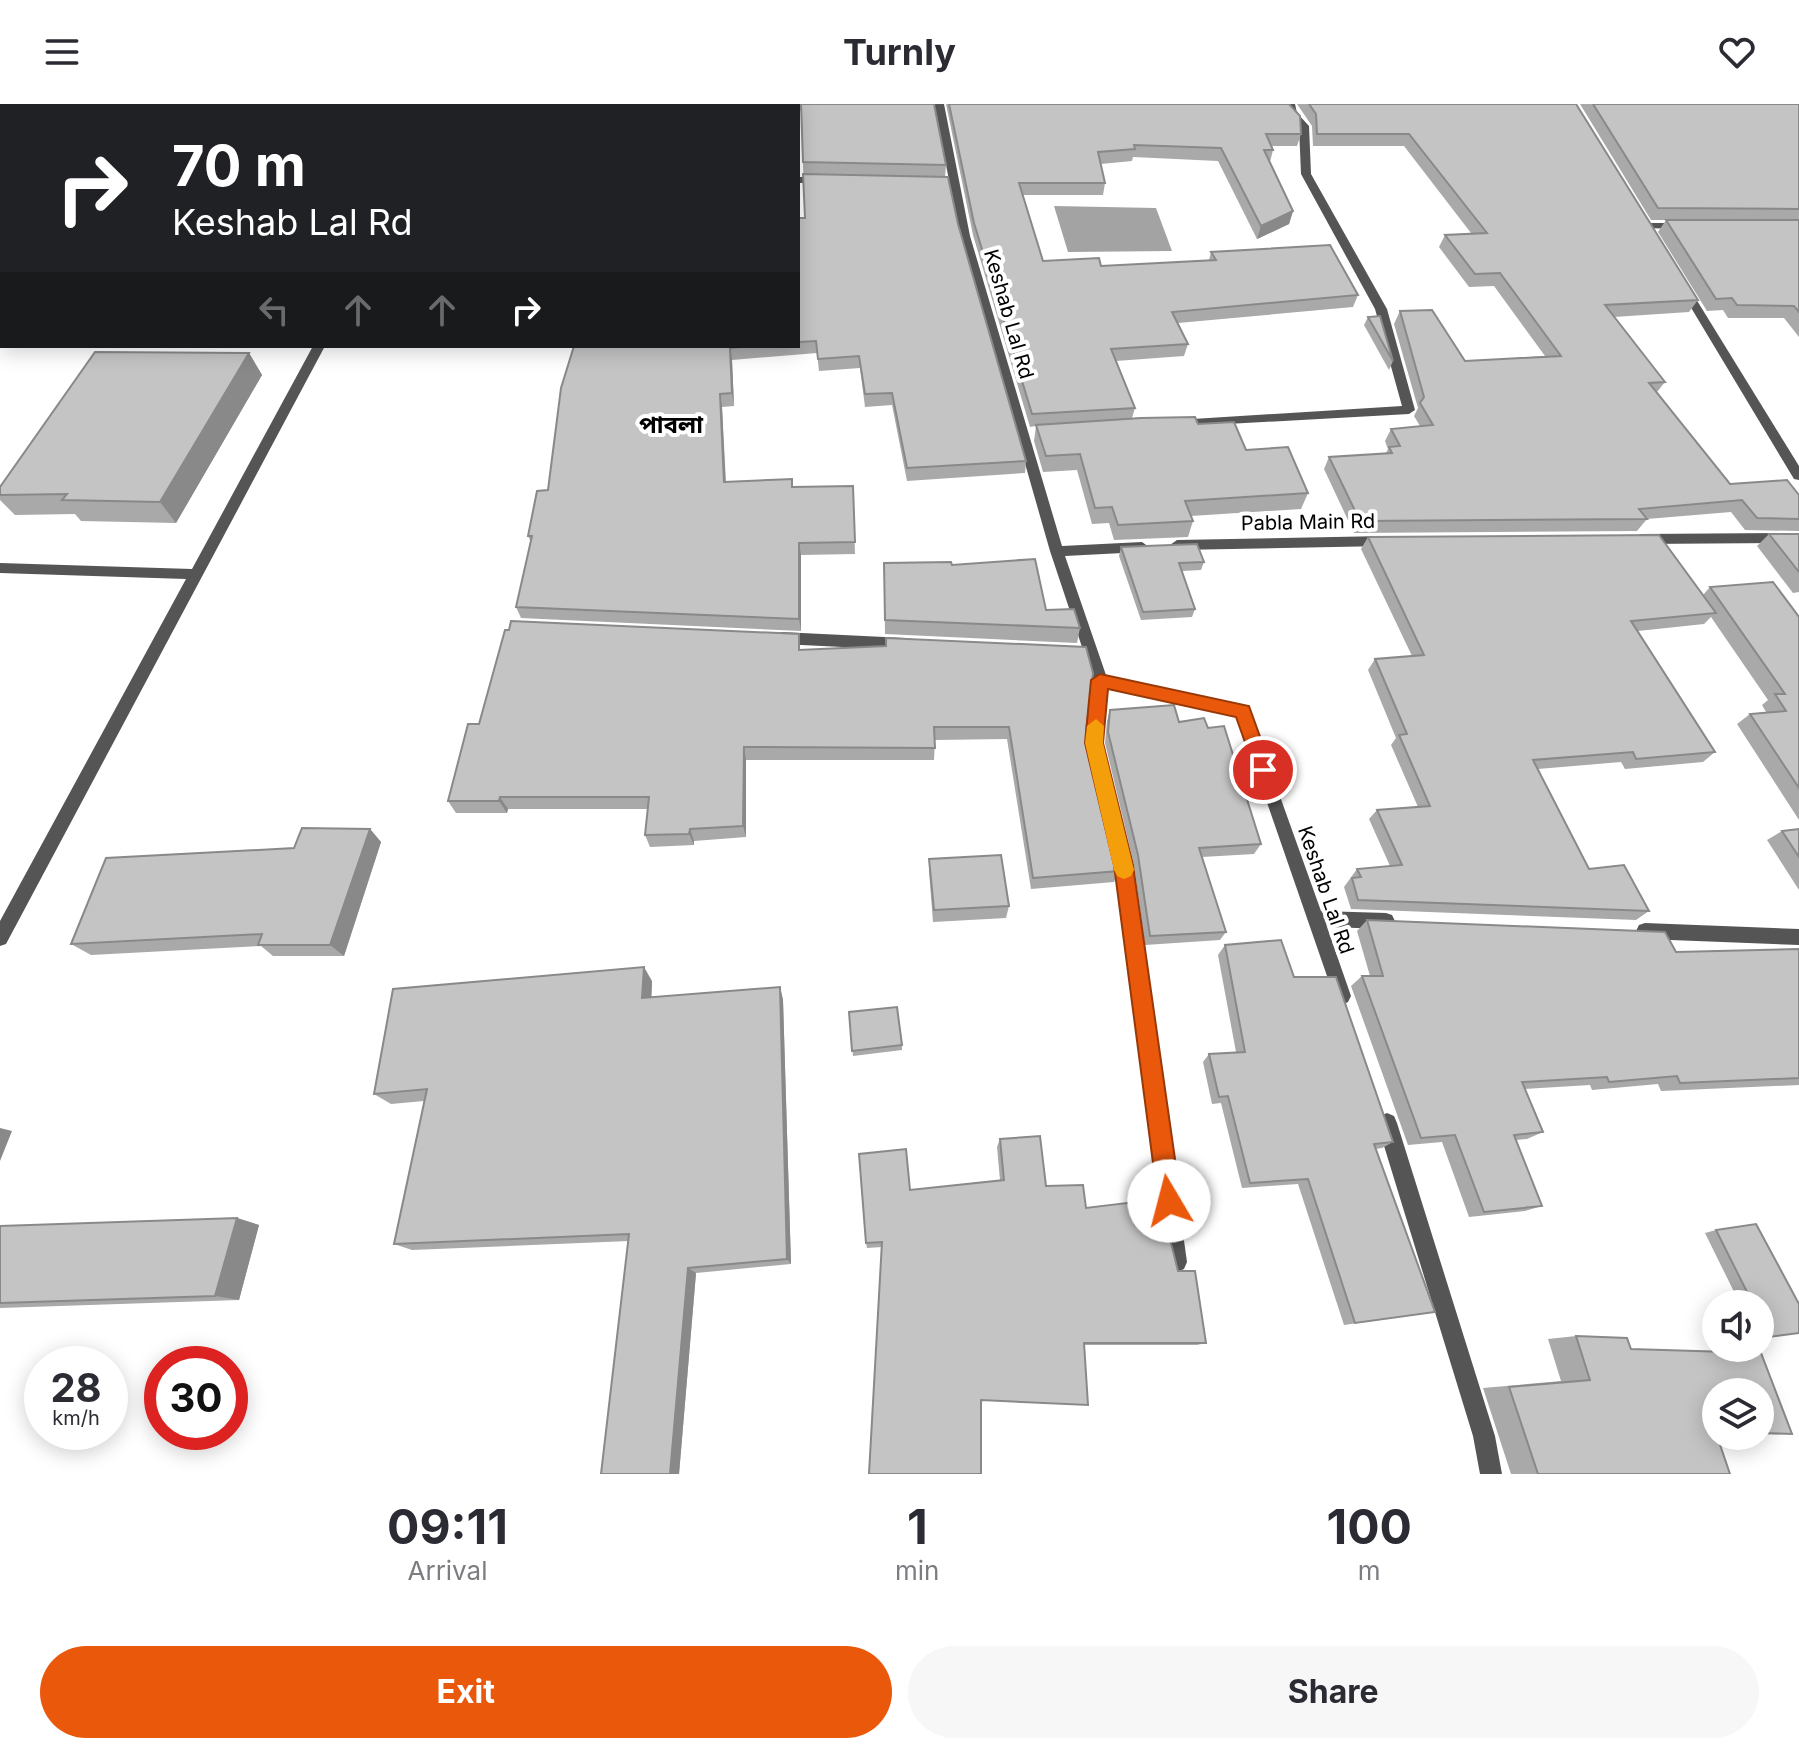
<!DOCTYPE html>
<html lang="en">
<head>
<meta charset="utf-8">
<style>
	body { margin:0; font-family:Inter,"Noto Sans Bengali",sans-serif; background:#f7f7f7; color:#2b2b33; height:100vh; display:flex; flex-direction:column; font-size:30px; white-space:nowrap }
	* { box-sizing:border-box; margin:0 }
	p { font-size:26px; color:#7c7c81 }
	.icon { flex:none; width:44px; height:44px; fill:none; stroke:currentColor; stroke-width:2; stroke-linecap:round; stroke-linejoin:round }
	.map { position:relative; height:1370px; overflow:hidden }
	.drawer { display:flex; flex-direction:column; background:#fff; flex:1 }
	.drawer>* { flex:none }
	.hud { position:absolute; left:0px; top:0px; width:800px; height:244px; box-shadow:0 4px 20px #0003; background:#202124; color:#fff; overflow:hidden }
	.fabs { position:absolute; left:1702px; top:1186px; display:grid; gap:16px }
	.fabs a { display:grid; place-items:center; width:72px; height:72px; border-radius:50%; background:#fff; box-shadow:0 4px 20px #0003; font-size:40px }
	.speed { position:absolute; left:24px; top:1242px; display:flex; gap:16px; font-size:40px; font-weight:700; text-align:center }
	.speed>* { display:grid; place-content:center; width:104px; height:104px; border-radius:50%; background:#fff; box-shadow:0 4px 20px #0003; line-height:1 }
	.speed small { font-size:20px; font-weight:400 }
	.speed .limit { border:12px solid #d22; background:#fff; color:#111 }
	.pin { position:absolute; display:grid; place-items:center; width:68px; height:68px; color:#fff; margin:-34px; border:4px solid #fff; border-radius:50%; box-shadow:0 2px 8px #0007 }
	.me { position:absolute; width:88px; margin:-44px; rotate:352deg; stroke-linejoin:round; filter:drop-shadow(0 0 6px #0008) }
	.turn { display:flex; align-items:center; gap:28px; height:168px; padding:0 40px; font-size:36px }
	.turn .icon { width:104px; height:104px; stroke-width:2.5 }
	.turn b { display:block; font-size:56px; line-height:68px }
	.lanes { display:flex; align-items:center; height:76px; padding:0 40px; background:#0003; justify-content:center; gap:40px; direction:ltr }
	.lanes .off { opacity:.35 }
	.eta { display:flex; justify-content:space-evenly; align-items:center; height:136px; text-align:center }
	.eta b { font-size:48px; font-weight:700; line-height:56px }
	.button { display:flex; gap:16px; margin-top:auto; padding:16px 40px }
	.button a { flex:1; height:92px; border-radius:48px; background:#ea580c; color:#fff; font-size:32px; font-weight:700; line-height:92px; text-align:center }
	.button a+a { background:#f7f7f7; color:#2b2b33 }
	header { display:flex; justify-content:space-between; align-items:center; height:104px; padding:0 40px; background:#fff; font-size:36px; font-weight:700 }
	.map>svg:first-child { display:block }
</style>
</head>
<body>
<header><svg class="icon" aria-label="menu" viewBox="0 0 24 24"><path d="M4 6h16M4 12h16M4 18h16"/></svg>Turnly<svg class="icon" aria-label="heart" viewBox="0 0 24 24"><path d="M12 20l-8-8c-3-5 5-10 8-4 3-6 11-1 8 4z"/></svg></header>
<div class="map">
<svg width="1799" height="1370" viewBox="0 0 1799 1370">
	<rect width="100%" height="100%" fill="#fff"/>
	<path fill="#a3a3a3" d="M1054,102L1156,104L1172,147L1068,148Z"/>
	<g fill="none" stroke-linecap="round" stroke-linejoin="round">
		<path fill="#555" fill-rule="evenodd" d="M313,242H325L6,840L0,842V817L186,475L0,469V459L192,465Z"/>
		<g fill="#555" fill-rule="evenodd">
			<path d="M934,0H944L970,132L1062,442L1142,438L1149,443L1142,448L1065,452L1106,571L1248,603L1321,807L1386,809L1392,811L1395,817L1392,823L1386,825L1327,823L1351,892L1348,898L1342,901L1336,898L1237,612L1107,583L1102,639L1131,761L1187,1158L1184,1165L1177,1168L1170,1165L1167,1158L1115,761L1086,639L1093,576L1050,447L960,132Z"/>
			<path d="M1285,0H1295L1297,9L1309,22L1311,70L1387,205L1415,306L1409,310L1173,323V317L1177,316L1402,302L1375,205L1301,70L1299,23L1288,10Z"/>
			<path d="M798,73H825L830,76L825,79H798Z"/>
			<path d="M1646,119H1684L1689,122L1684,125L1642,124V120Z"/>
			<path d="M1679,180L1688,182L1799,362V376L1794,375L1678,182Z"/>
			<path d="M1799,429V439L1641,440L1634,435L1641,430Z"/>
			<path d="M1385,432L1392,437L1385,442L1177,446L1170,441L1177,436Z"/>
			<path d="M781,528L905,534L912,540L905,546L781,540L774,534Z"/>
			<path d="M1645,819L1799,825V841L1645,835L1639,833L1636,827L1639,821Z"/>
			<path d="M1387,1009L1394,1012L1397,1019L1495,1332L1502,1370H1480L1473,1332L1377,1019L1380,1012Z"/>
		</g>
	</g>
	<g fill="#a9a9a9">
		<path d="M673,0H934L946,61L945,73L958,120L1026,357L1025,369L907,377L892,301L865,303L860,264L819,267L817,249L732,256L734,302L722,303L726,378L793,383L853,382L855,450L801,451V527L521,514L516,503L531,438L528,432L548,386L574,242H798V114H805L801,7H798V2H672Z"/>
		<path d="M946,0H1289L1301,30L1297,42H1272L1273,46L1270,58L1293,107L1289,120L1257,135L1218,57L1133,53L1132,57L1101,60L1105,79L1103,91H1023L1043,157L1101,162L1209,156L1211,148L1358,191L1353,203L1178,219L1188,240L1184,252L1116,257L1135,304L1132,314L1198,320L1246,346L1308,389L1301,405L1191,412L1193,417L1188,433L1114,436L1109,419L1092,420L1077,366L1043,368L1034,337L1036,322L1030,323L973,131Z"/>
		<path d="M1297,0H1576L1698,196L1689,208L1614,213L1665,278L1657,288L1730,380L1799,391V427L1745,426L1731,408L1647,415L1637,427L1354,429L1324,365L1329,353L1386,349L1388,345L1385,337L1391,325L1420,322L1414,312L1418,304L1394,220L1400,207L1465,257L1545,252L1494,182L1469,183L1439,143L1445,131L1471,129L1404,42H1313L1312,22Z"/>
		<path d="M1580,0H1799V233L1784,214H1728L1723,206L1707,207L1658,128L1666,116H1651Z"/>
		<path d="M1368,213L1393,257L1389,266L1364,221Z"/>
		<path d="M249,249L262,271L176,419L81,417L75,410L15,411L0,396V383Z"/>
		<path d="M1769,430H1799V488L1793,489L1757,442Z"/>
		<path d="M1368,433L1703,491L1710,483L1799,513V716L1737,620L1750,610L1766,608L1762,601L1768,596L1711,513L1704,520L1638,527L1715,648L1703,658L1625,665L1621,658L1538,665L1589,765L1649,807L1636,816L1351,805L1344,783L1357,765L1390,762L1369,715L1377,706L1418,703L1391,641L1396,634L1368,566L1375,555L1412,552L1361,445Z"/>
		<path d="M1121,443L1204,458L1201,466L1182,467L1195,505L1192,513L1141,516L1119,452Z"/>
		<path d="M884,459L952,461L1080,524L1077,539L885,530Z"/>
		<path d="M801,546L1086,627L1119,767L1114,778L1031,785L1007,635L935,636L934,656H746V733L694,737V741L650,743L645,731L648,705H508L507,709H456L448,697L479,620Z"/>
		<path d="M1110,606L1179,618L1261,740L1254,750L1202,753L1226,828L1220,836L1145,841L1134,761L1105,639L1107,617Z"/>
		<path d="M370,725L381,738L344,852H273L261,842L91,851L71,840L294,744Z"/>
		<path d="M1799,725V786L1767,736L1782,727Z"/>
		<path d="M929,755L1009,802L1006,814L933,818L929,767Z"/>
		<path d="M1367,816L1676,848L1799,845V981L1661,987L1658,980L1592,986L1590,981L1524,985L1543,1028L1527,1035L1516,1036L1542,1102L1525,1107L1469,1113L1442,1038L1408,1041L1351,882L1362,872H1370L1357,827Z"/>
		<path d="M1225,841L1294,873L1393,1038L1382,1044L1376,1045L1422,1210L1344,1221L1298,1080L1242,1084L1221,999L1212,1000L1203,958L1209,950L1236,948L1218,851Z"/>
		<path d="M652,877L651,893L780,883L783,896L791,1160L696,1169L679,1370H601L629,1137L412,1146L394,1140L424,997L391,1000L374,990Z"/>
		<path d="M849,908L902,941V946L853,952Z"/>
		<path d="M1000,1035L1046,1082L1086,1104L1178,1167L1206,1239L1197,1241H1084L882,1143L867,1144L866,1139L1000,1076L997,1043Z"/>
		<path d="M237,1114L259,1121L239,1196L0,1204V1122Z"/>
		<path d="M1716,1126L1799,1229L1760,1234V1200H1740L1705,1129Z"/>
		<path d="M1576,1232L1631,1245L1716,1328L1730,1370H1511L1483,1284L1561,1277L1548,1235Z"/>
	</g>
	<g fill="#898989">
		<path d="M1293,107L1289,120L1257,135L1261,122Z"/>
		<path d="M730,244L732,256L734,302L732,289Z"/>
		<path d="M249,249L262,271L176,419L160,398Z"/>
		<path d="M720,290L722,303L726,390L724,378Z"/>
		<path d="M799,439L801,451V527L799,515Z"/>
		<path d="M744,643L746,656V733L743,722Z"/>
		<path d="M500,693L508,705L507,709L499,697Z"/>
		<path d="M370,725L381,738L344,852L330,841Z"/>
		<path d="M690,725L694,737V741L689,730Z"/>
		<path d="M644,863L652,877L651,907L642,894Z"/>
		<path d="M780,883L783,896L791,1160L787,1155Z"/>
		<path d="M0,1024L12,1027L0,1057Z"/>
		<path d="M237,1114L259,1121L239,1196L215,1192Z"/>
		<path d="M688,1164L696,1169L679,1370H670Z"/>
	</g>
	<g fill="#c4c4c4" stroke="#898989" stroke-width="2">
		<path d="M673,0H720V2H672Z"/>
		<path d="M801,0H934L946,61L803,58Z"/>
		<path d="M949,0H1289L1300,12L1301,30H1266L1273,46H1264L1293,107L1261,122L1221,44L1134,41L1135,45L1098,48L1105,79H1019L1043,157L1099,154L1101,162L1216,156L1211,148L1330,141L1358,191L1172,208L1188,240L1111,245L1135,304L1032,310L974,119Z"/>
		<path d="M1309,0H1576L1698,196L1605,201L1665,278L1649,279L1730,380L1787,376L1799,391V415L1757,414L1742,396L1639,405L1647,415L1360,417L1329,353L1392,349L1389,343L1400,342L1391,325L1433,321L1420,299L1424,293L1400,207L1432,206L1465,257L1561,252L1500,169L1475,170L1445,131L1487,129L1409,30H1317L1316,10Z"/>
		<path d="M1593,0H1799V105L1658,104Z"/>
		<path d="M803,70L948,73L958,120L1026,357L907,364L892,289L865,290L859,252L818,255L816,237L798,238V114H805Z"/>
		<path d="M1666,116H1799V208L1794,202L1737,201L1732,194L1716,195Z"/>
		<path d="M1380,212L1393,257L1368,213Z"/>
		<path d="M574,242H753L730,244L732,289L720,290L724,378L792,375V383L853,382L855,438L799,439V515L516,503L532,432H528L537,387L548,386L561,284Z"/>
		<path d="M95,248L249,249L160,398L62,396L67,390L0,391V383Z"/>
		<path d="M1195,313L1198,320L1234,318L1246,346L1288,343L1308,389L1185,397L1193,417L1118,421L1112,403L1095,404L1080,350L1046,352L1036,321L1141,314Z"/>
		<path d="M1769,430H1799V468Z"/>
		<path d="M1659,431L1716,509L1631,517L1715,648L1636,655L1633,648L1533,656L1589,765L1624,761L1649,807L1358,796L1352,774L1361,773L1357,765L1402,761L1377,706L1430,702L1399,631L1407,630L1375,555L1424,551L1368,433Z"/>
		<path d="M1197,440L1204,458L1179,459L1195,505L1143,508L1121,443Z"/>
		<path d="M1035,455L1046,506L1074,505L1080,524L885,516L884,459L951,458L952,461Z"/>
		<path d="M1773,478L1799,513V684L1750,610L1786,607L1775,590H1785L1710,483Z"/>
		<path d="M511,517L799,530V546L886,542V534L1086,543L1093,569L1086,627L1119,767L1033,774L1009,623H934L935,644L744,643L743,722L690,725L689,730L645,731L649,693H500L499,697H448L468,620H479L505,526H509Z"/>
		<path d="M1174,601L1179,618L1204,614L1208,624L1224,622L1261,740L1199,744L1226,828L1150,832L1138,751L1108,628L1110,606Z"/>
		<path d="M302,724L370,725L330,841H258L262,830L71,840L106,754L294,744Z"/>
		<path d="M1799,725V753L1782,727Z"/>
		<path d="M1001,751L1009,802L934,806L929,755Z"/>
		<path d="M1367,816L1665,828L1676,848L1799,845V974L1680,979L1677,972L1609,978L1607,973L1522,978L1543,1028L1514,1031L1542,1102L1484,1108L1455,1031L1421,1034L1362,872H1383Z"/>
		<path d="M1281,836L1294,873H1336L1393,1038L1374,1040L1435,1208L1355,1219L1308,1075L1250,1079L1228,992L1219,993L1209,950L1245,948L1225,841Z"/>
		<path d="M644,863L642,894L780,883L787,1155L688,1164L670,1370H601L629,1130L394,1140L427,985L374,990L393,885Z"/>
		<path d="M897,903L902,941L852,947L849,908Z"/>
		<path d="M1040,1032L1046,1082L1083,1081L1086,1104L1160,1095L1178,1167H1195L1206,1239H1084L1088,1301L981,1296V1370H869L882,1138L866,1139L859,1050L906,1045L910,1086L1004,1076L1000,1035Z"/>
		<path d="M237,1114L215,1192L0,1199V1122Z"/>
		<path d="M1756,1120L1799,1200V1229L1769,1233L1760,1214V1200H1753L1716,1126Z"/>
		<path d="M1576,1232L1627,1234L1631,1245L1761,1249L1792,1330L1760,1329V1288H1716V1332H1717L1730,1370H1538L1509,1283L1590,1276Z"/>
	</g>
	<path fill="#ea580c" stroke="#983908" stroke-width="2" d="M1100,570L1249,602L1272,666L1263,674L1257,672L1236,613L1108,585L1103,639L1133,761L1181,1097L1177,1105L1169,1109L1161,1105L1158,1097L1114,761L1085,639L1091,576Z"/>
	<path fill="#f59e0b" d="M1096,615L1104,622L1103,639L1134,766L1131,772L1124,775L1117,772L1114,766L1085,639L1087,622Z"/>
	<g text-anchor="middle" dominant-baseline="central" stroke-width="8" stroke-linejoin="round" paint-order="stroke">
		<g font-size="20" fill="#000" stroke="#fff">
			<text transform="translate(1009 210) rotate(74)">Keshab Lal Rd</text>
			<text transform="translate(1308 418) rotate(-1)">Pabla Main Rd</text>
			<text transform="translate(1326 786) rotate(71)">Keshab Lal Rd</text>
		</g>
		<g font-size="24" font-weight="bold" fill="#000" stroke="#fff">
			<text x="671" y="320">পাবলা</text>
		</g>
	</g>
</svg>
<div class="fabs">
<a><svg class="icon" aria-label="sound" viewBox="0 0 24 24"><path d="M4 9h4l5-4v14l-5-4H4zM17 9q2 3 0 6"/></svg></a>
<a><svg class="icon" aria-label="layers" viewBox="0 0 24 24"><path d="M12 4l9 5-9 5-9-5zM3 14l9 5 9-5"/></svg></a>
</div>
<div class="speed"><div>28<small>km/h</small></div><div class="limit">30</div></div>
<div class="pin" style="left:1263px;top:666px;background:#d93025"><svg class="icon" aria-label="arrive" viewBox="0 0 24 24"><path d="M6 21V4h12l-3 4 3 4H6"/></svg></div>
<svg class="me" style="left:1169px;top:1097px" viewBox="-20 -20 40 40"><circle r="19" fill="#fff"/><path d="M0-13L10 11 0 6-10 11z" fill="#ea580c"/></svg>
<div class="hud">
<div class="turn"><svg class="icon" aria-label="right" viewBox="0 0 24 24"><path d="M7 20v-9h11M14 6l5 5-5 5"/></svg><div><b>70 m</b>Keshab Lal Rd</div></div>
<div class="lanes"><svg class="icon off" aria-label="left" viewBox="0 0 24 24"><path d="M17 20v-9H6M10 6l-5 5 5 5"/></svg><svg class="icon off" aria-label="ahead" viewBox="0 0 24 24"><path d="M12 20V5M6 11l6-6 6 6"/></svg><svg class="icon off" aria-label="ahead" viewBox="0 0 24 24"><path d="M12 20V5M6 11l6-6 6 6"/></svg><svg class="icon" aria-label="right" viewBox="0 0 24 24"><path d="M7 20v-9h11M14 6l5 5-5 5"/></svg></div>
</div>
</div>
<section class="drawer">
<div class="eta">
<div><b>09:11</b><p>Arrival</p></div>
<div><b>1</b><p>min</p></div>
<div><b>100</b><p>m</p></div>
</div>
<div class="button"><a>Exit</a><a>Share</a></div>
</section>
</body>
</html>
